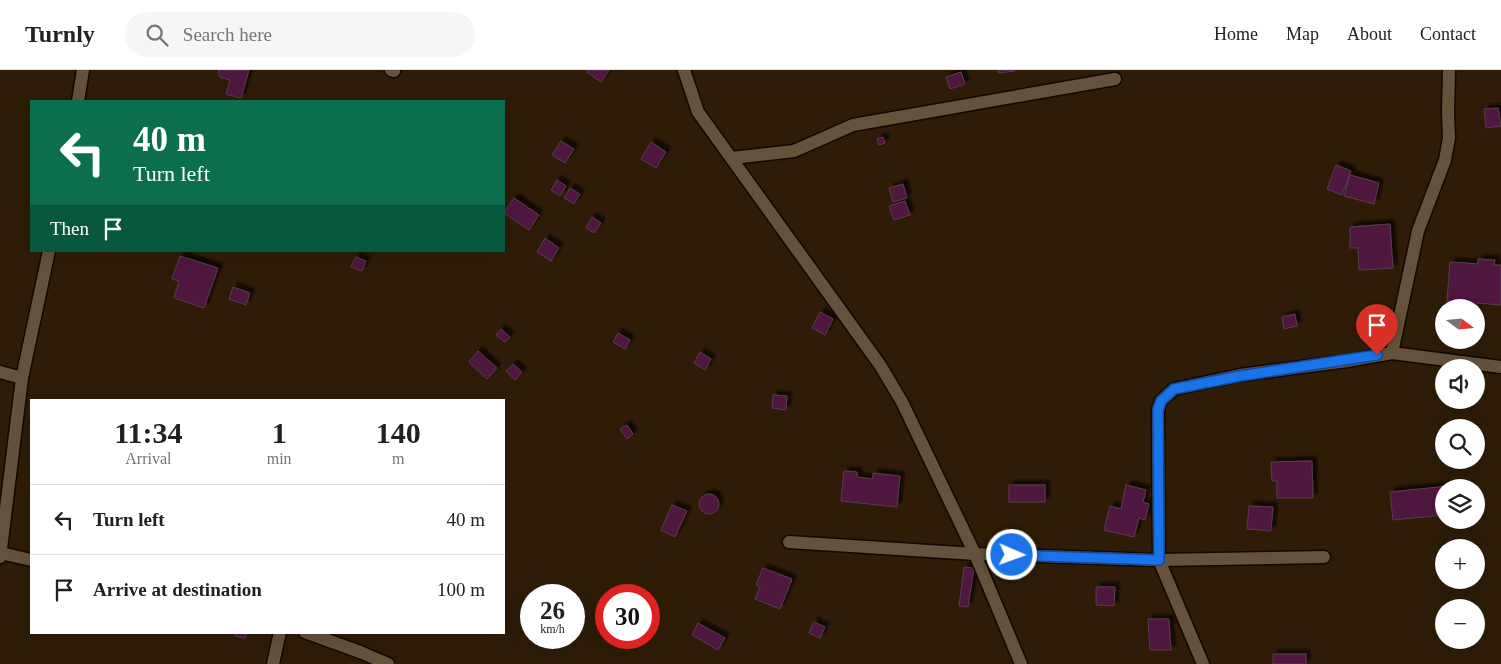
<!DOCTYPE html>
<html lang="en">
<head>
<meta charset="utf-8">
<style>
	body { margin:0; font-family:Georgia,serif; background:#f6f6f6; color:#202124; height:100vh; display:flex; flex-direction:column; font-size:19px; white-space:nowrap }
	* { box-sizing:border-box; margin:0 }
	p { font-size:16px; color:#757577 }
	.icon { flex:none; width:28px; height:28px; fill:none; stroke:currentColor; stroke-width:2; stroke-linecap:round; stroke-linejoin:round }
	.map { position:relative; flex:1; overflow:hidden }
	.sheet { position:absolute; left:30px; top:329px; width:475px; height:235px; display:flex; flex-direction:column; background:#fff; border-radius:0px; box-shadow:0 5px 20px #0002 }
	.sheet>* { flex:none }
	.banner { position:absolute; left:30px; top:30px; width:475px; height:152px; border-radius:0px; box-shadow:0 5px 20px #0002; background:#0b6e4f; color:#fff; overflow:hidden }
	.needle { width:32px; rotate:106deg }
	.buttons { position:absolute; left:1435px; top:229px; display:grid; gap:10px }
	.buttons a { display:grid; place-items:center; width:50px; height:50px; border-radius:50%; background:#fff; box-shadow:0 5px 20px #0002; font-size:25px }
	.speed { position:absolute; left:520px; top:514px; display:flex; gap:10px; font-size:25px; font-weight:700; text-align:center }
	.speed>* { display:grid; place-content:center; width:65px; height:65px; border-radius:50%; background:#fff; box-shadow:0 5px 20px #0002; line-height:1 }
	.speed small { font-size:12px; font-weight:400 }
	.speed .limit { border:8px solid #d22; background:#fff; color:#111 }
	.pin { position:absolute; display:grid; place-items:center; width:42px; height:42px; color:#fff; margin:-51px -21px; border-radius:50% 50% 50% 0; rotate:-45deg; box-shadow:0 0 5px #0007 }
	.pin .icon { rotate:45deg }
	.me { position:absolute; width:55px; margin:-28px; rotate:92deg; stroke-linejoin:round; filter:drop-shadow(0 0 4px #0008) }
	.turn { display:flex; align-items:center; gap:18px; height:105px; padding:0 20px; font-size:22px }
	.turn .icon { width:65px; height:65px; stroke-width:2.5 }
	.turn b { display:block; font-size:35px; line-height:42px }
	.then { display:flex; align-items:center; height:48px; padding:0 20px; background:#0003; gap:10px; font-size:19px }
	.eta { display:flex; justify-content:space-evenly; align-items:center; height:85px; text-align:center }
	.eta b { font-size:30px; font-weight:700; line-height:35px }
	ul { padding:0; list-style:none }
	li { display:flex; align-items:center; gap:15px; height:70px; padding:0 20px; border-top:1px solid #e0e0e0 }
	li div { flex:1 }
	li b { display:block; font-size:19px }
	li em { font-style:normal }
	header { display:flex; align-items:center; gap:30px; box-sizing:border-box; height:70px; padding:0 25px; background:#fff; border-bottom:1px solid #e0e0e0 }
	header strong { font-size:24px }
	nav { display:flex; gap:28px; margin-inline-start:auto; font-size:18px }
	.search { width:350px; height:45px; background:#f6f6f6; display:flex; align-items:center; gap:12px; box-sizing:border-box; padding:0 18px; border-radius:28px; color:#757577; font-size:19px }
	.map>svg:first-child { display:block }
</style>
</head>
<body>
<header>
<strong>Turnly</strong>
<div class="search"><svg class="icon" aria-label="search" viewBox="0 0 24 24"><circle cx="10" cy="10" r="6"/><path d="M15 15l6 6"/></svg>Search here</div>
<nav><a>Home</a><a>Map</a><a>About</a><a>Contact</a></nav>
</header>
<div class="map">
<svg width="1501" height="594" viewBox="0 0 1501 594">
	<defs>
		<filter id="shadow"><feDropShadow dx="4.5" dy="-4.5" stdDeviation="1" flood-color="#0009"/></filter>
	</defs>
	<rect width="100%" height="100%" fill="#2e1c07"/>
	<g fill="#4f1641" stroke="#563d4e" filter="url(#shadow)">
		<path d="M218,0H249L241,28L226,24L230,10L220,7Z"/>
		<path d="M588,0H609L601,12L587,2Z"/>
		<path d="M998,0H1015V1L998,3Z"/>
		<path d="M961,2L965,14L950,19L946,7Z"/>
		<path d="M1498,38L1501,56L1486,58L1484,39Z"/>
		<path d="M883,67L885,73L879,75L877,69Z"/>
		<path d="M561,71L574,79L565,93L552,85Z"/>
		<path d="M651,72L666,82L656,98L641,89Z"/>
		<path d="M1336,95L1351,101L1342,125L1327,119Z"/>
		<path d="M1350,105L1379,113L1374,134L1344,126Z"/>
		<path d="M557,110L566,116L560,126L551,120Z"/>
		<path d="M903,114L907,128L893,132L889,118Z"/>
		<path d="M570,118L580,124L574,134L564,128Z"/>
		<path d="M514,128L539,145L529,160L504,143Z"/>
		<path d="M905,131L910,145L894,150L889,136Z"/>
		<path d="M592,147L601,153L594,163L586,158Z"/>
		<path d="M1390,154L1393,198L1359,200L1358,178H1350V157Z"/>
		<path d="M545,168L559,178L551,191L537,182Z"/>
		<path d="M180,186L218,198L204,238L174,228L179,211L172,209Z"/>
		<path d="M356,187L366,191L362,201L351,197Z"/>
		<path d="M1478,189L1495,190L1494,195H1501V235L1477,233L1476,241V238H1457V232L1447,231L1450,192L1478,194Z"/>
		<path d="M233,217L250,223L246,235L229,229Z"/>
		<path d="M820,242L833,249L825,265L812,258Z"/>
		<path d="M1295,244L1297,256L1284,259L1282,247Z"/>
		<path d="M501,259L510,267L505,272L496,265Z"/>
		<path d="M618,263L630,270L625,279L613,272Z"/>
		<path d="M478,281L497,298L487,309L469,292Z"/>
		<path d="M700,282L711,289L705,300L694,293Z"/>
		<path d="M513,294L522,302L515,310L506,301Z"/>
		<path d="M773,325L787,326L786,340L772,338Z"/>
		<path d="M627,355L633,364L627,369L620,359Z"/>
		<path d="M1312,391L1313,428H1277V411H1272L1271,392Z"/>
		<path d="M844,401L857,402V407L873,409V403L900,406L897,437L841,431Z"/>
		<rect x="1009" y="415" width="36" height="17"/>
		<path d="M1126,415L1146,420L1143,432L1149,434L1145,450L1139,448L1134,467L1104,460L1110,436L1121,439Z"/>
		<path d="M1449,416V418H1444V445L1393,450L1390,422Z"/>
		<circle cx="709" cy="434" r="10"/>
		<path d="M672,435L687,441L675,467L661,460Z"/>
		<path d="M1249,436L1273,437L1271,461L1247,459Z"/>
		<path d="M964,497L974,498L968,537L959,536Z"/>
		<path d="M763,498L792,509L780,539L755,529L760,517L756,515Z"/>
		<path d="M1096,517H1115L1114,536L1096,535Z"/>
		<path d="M1148,549H1169L1171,580H1150Z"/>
		<path d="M814,552L825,557L820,568L809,563Z"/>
		<path d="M698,553L725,568L718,580L692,565Z"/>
		<path d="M234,562H247L245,569L234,565Z"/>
		<rect x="1273" y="584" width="33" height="10"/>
	</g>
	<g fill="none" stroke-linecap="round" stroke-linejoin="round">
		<g stroke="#160600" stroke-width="15">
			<g id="minor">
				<path d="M391,0L394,1"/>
				<path d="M684,0L698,42L880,295L902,332L975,484L1021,594"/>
				<path d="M78,31L83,0"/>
				<path d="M732,88L794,81L853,55L1115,9"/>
				<path d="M1392,283L1418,161L1445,90L1449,68L1448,43L1449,0"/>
				<path d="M0,302L22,308"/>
				<path d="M789,472L975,484L1159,490L1324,487"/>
				<path d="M1,483L31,490"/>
				<path d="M0,487L22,308L49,181"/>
				<path d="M305,562L360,582L388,594"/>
				<path d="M273,594L280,562"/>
				<path d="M1203,594L1159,490L1158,340L1161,331L1174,319L1240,305L1347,291L1392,283L1501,297"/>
			</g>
		</g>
		<use href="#minor" stroke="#66523c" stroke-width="12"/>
	</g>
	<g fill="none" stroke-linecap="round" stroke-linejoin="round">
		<g stroke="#114b97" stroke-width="12">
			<path id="route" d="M1012,485L1159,490L1158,340L1161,331L1174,319L1240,306L1377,285"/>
		</g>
		<use href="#route" stroke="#1a73e8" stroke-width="9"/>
	</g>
</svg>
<div class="buttons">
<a><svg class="needle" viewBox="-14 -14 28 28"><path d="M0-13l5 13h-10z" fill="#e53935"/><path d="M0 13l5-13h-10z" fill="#757577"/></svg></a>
<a><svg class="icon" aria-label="sound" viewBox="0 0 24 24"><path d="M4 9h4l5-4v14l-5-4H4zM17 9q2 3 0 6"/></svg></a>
<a><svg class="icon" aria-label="search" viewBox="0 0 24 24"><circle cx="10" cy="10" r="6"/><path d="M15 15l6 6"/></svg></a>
<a><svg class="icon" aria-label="layers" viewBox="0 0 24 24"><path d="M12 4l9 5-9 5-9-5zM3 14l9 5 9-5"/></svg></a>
<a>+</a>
<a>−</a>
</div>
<div class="speed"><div>26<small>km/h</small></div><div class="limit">30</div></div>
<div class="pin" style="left:1377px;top:285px;background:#d93025"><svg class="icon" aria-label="arrive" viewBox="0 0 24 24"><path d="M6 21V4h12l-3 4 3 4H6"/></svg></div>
<svg class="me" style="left:1012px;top:485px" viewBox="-20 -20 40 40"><circle r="17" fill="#1a73e8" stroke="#fff" stroke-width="3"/><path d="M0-11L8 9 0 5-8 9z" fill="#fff"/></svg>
<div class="banner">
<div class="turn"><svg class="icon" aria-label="left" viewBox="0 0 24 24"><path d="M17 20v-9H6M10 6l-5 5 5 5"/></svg><div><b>40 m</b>Turn left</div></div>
<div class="then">Then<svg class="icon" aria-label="arrive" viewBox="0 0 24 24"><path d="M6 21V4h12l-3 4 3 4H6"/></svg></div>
</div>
<section class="sheet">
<div class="eta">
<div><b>11:34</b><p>Arrival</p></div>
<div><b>1</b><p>min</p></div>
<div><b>140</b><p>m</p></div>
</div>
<ul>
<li><svg class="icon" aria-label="left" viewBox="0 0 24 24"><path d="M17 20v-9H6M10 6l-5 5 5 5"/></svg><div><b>Turn left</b></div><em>40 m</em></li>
<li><svg class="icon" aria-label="arrive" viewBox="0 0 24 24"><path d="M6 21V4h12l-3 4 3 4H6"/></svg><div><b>Arrive at destination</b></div><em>100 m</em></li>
</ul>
</section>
</div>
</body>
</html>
